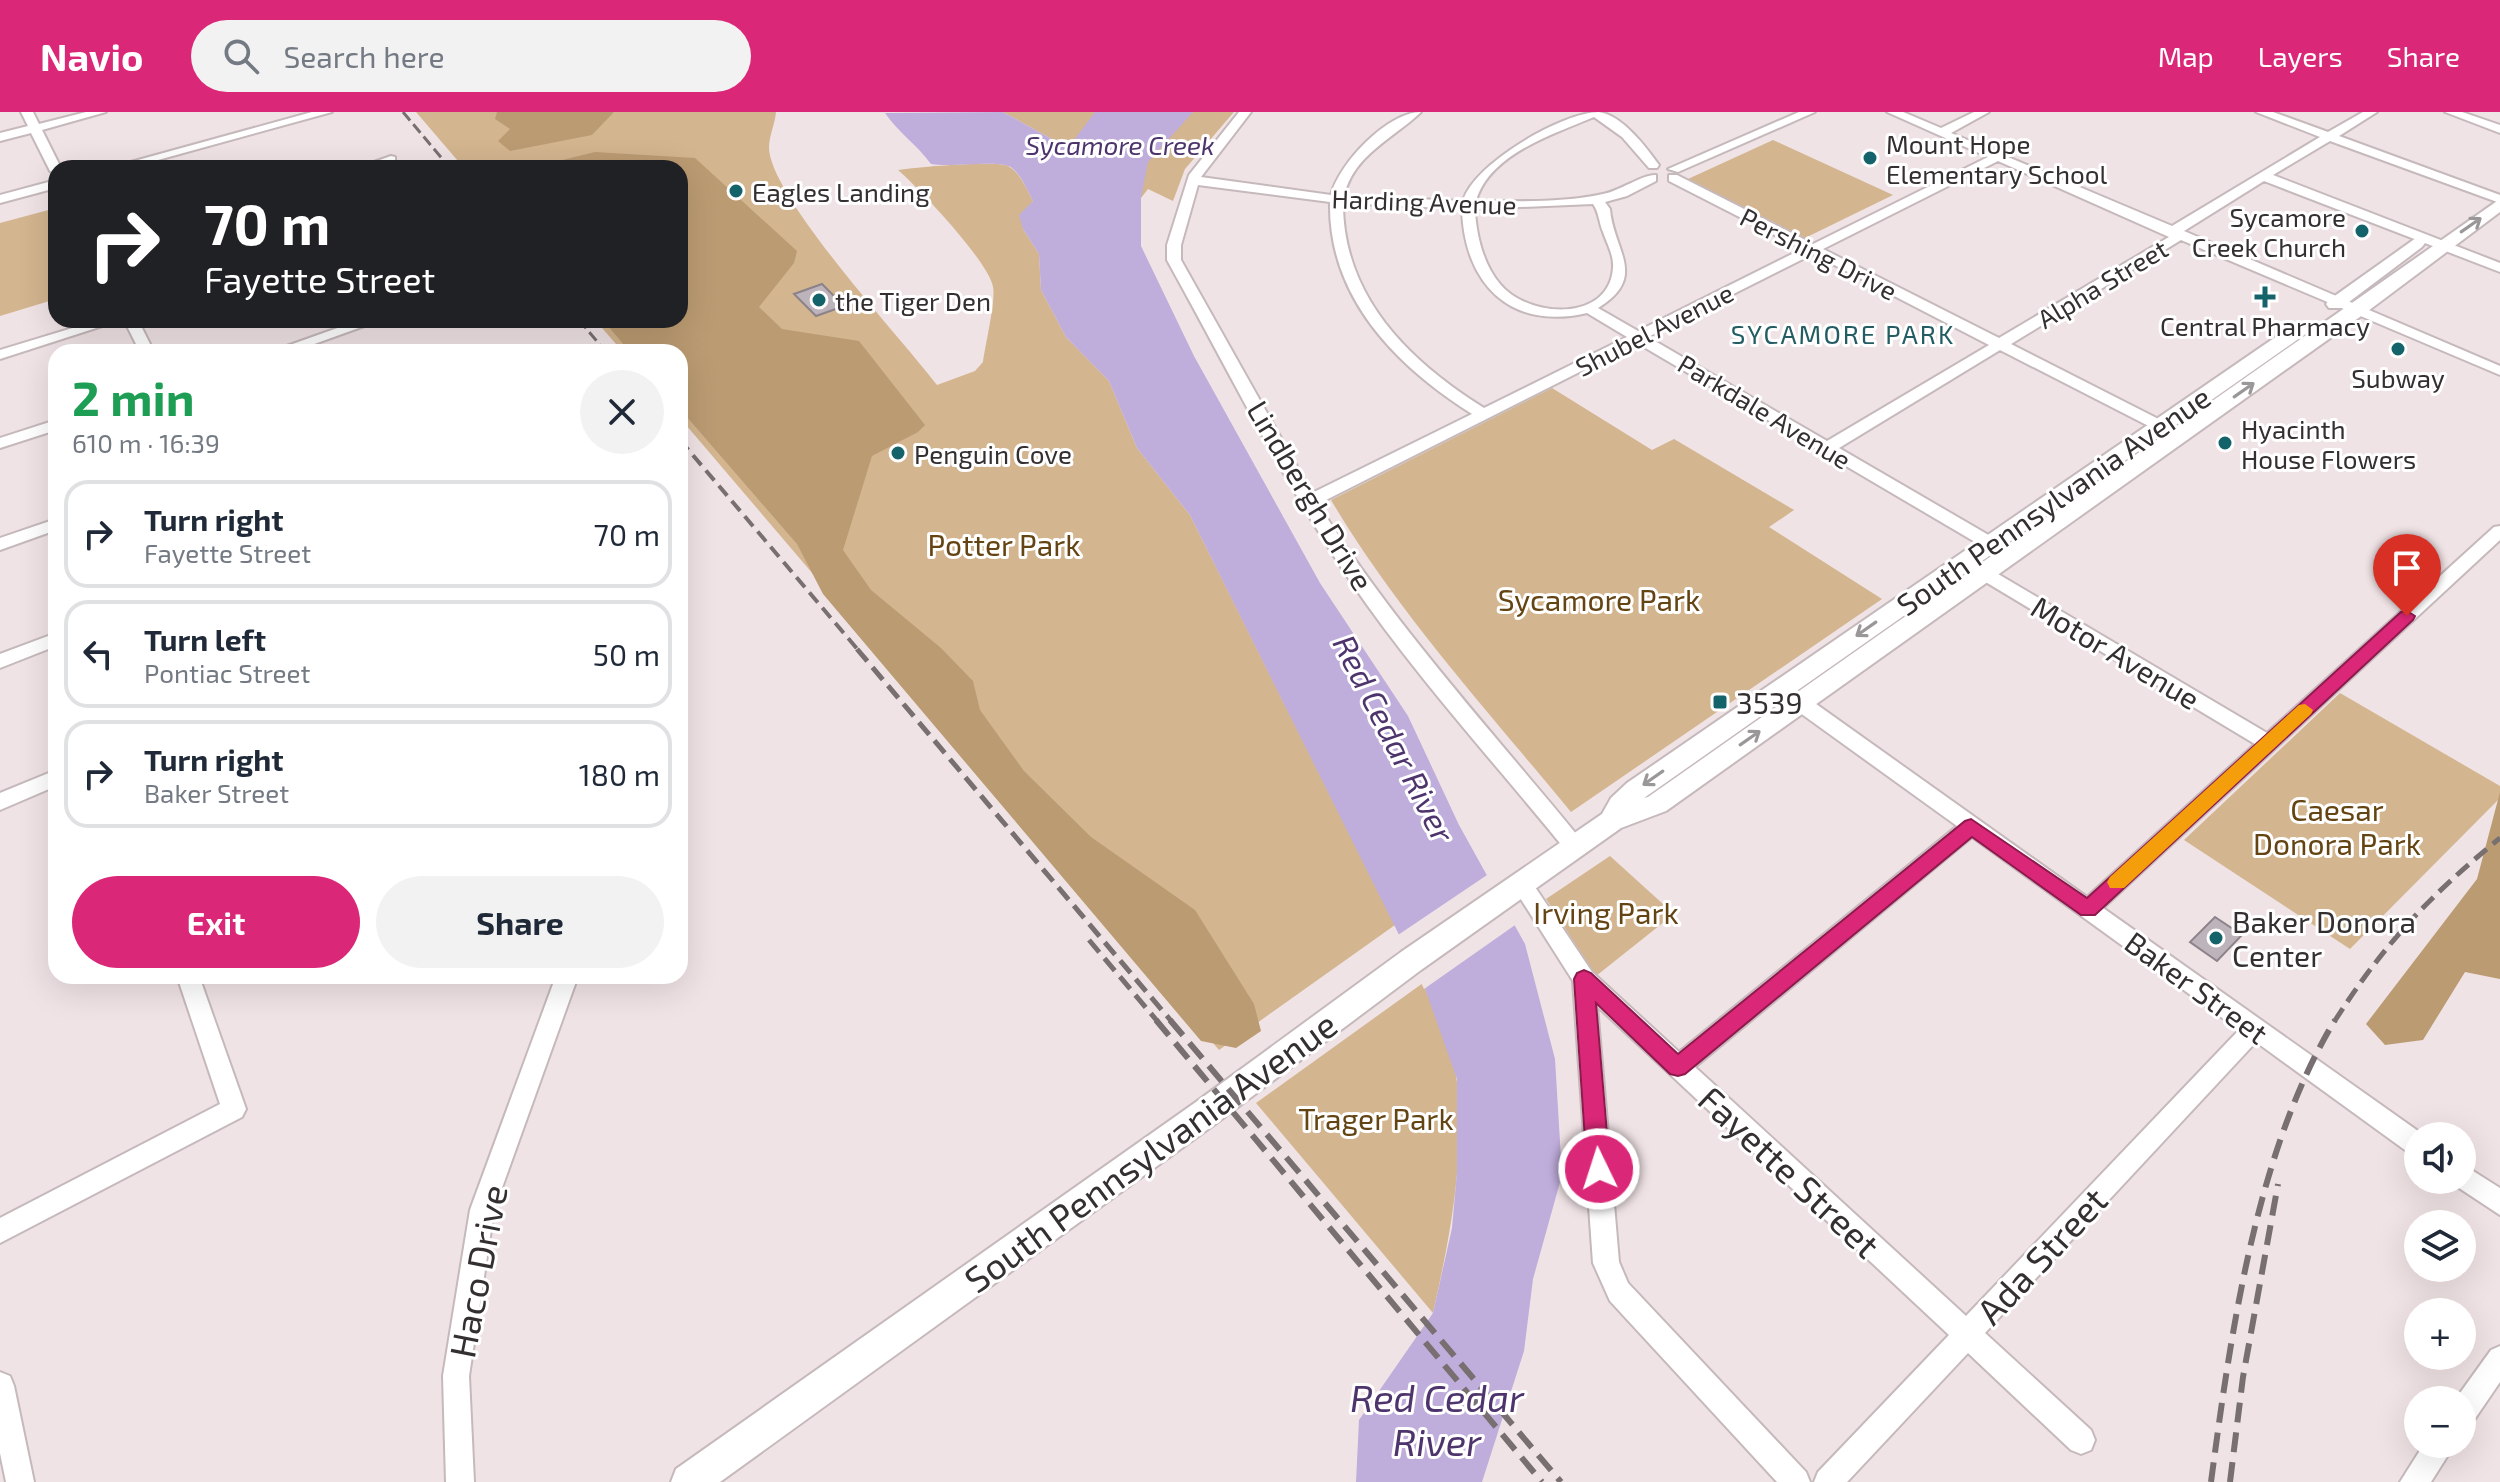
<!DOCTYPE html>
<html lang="en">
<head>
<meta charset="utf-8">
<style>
	body { margin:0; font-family:"Exo 2",sans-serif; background:#f2f2f3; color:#1f2937; height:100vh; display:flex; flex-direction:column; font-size:30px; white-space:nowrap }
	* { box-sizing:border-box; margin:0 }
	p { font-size:26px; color:#747a83 }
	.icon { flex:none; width:44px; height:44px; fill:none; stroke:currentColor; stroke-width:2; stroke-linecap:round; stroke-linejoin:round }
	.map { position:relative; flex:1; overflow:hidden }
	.sheet { position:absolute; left:48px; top:232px; width:640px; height:640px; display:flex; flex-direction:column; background:#fff; border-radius:24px; box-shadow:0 8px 32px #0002 }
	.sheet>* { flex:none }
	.hud { position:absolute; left:48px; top:48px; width:640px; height:168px; border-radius:24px; box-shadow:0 8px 32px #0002; background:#202124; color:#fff; overflow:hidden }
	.buttons { position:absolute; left:2404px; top:1010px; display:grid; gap:16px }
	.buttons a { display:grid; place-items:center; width:72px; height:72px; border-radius:50%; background:#fff; box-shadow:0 8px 32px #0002; font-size:40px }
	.pin { position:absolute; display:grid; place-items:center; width:68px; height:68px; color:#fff; margin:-82px -34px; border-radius:50% 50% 50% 0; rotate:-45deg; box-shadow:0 0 8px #0007 }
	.pin .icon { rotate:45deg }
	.me { position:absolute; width:88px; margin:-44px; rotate:356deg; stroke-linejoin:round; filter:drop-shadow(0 0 6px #0008) }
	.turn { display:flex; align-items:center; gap:28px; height:168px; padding:0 24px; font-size:36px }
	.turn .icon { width:104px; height:104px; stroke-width:2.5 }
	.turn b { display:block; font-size:56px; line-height:68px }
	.round { display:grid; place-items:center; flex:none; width:84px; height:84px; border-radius:42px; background:#f2f2f3 }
	.head { display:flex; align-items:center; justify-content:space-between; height:136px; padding:0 24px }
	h1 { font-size:48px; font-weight:700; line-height:60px; color:#1e9e55 }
	.button { display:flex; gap:16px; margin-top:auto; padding:16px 24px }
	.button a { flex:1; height:92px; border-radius:48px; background:#db2777; color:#fff; font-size:32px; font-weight:700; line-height:92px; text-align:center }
	.button a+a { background:#f2f2f3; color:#1f2937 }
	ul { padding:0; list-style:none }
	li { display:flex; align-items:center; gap:24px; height:108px; margin:0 16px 12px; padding:0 8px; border:4px solid #e0e1e3; border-radius:24px }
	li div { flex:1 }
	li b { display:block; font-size:30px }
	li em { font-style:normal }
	header { display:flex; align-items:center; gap:48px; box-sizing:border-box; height:112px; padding:0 40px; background:#db2777; color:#fff }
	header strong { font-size:38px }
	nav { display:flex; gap:44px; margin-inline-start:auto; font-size:28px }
	.search { width:560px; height:72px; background:#f2f2f3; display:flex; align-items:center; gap:20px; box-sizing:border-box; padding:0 28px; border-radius:44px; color:#747a83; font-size:30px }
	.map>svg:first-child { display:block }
</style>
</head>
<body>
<header>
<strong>Navio</strong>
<div class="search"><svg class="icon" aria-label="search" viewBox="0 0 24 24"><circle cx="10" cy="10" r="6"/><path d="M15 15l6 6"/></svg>Search here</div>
<nav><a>Map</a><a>Layers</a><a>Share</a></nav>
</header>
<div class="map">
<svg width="2500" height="1370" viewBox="0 0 2500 1370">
	<rect width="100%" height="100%" fill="#f0e3e5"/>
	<g fill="#d3b58f">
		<path d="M416,0H776C775,12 769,24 769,36C770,85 902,227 937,273L975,259L983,250C985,234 996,188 993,175C989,150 919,76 898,58C914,55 998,48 1008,54C1020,60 1027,78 1033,89L1023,117L1039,142L1041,178L1066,225L1109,269L1137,336L1190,403L1395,813L1219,938L680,306V240H623L595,208H680V56H464Z"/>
		<path d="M1003,0H1234L1185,57L1173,89L1148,77L1141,86L1068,36Z"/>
		<path d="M1773,28L1893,83L1805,126L1688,67Z"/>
		<path d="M56,96V187L0,204V111Z"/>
		<path d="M1552,276L1652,338L1674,327L1794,398L1769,415L1882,487L1571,700C1488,599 1398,501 1331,388Z"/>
		<path d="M2340,581L2500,674V686L2350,837L2184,728Z"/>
		<path d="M1610,744L1674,802L1596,864L1546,787Z"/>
		<path d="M1423,871C1433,898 1454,943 1457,970C1465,1048 1450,1125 1433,1201L1256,991Z"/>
	</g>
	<g fill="#bb9b72">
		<path d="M497,0H614L592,23L510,39L498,29L510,17L495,7Z"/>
		<path d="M595,40L695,46L797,139L794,151L759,195L782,217L859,229L925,313L918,320L872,344L843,438L871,478L941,536L973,569L980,598L1024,659L1091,725L1195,798L1254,892L1261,919L1236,936L1201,929L823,482L797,432L680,297V240H630L603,208H680V56H530Z"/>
		<path d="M2500,680V867L2465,860L2423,928L2385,933L2366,912L2477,767Z"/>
	</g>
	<path fill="#bfaddb" d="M1003,0L1068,36L1095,0H1193L1148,50L1141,86V134L1194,244L1320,471L1408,604L1459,713L1525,832L1555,947L1562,1063L1533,1167L1524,1239L1482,1370H1356L1359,1308L1433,1201L1452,1116L1457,1060V967L1423,871L1190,403L1137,336L1109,269L1066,225L1041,178L1039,142L1023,117L1019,103L1033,89C1027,78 1022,64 1012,56C1002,47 951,56 931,52C917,33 899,21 885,1Z"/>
	<path fill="#f0e3e5" d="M1490,761L1518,811L1424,877L1398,823Z"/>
	<g fill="#bdb3ba" stroke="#8c838a" stroke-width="2">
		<path d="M822,172L844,194L816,204L794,182Z"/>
		<path d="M2215,805L2242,823L2217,849L2190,830Z"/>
	</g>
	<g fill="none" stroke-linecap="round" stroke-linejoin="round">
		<g stroke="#c6b9bb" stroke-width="4">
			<g id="minor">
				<path d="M21,0H33L39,12L86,0H106L42,18L61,56H56V63L50,59L31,21L0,29V21L28,14Z"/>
				<path d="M312,0H332L129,56H109Z"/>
				<path d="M1239,0H1251L1201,65L1331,83C1339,51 1388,0 1421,0C1394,26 1353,43 1344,84L1463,89C1473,52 1563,0 1599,0C1622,3 1646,35 1659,53L1657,56H1649L1622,25L1594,5C1554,22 1489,42 1476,89C1518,89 1562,91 1603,82C1620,79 1643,62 1656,63V69L1627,84L1605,90L1610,97C1613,138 1649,165 1598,196L1638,219L1802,137L1669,69V63H1677L1813,132L1988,45L1887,0H1903L1941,16L1974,0H1989L1951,21L2172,114L2320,25L2256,0H2273L2328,20L2363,0H2377L2339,24L2500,83V91L2330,29L2273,63L2500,151V160L2264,69L2184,119L2500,254V263L2181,128L2011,232L2186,321V327H2174L2000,238L1839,336L2016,439L2019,443L2016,447H2004L1637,231L1318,392C1395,514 1491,618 1582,729L1585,735L1582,741L1575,743L1568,741C1495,651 1417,566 1351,470C1282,368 1227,256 1167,148V133L1189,63ZM1998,49L2169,125L1999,226L1823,137ZM1198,73L1330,90C1328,185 1396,254 1472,302L1312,381L1181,148V133ZM1343,91L1462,97C1464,172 1511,219 1587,201L1627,225L1484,296C1409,249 1343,185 1343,91ZM1593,92C1599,100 1599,111 1603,120C1607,132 1614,143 1613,156C1609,211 1528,206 1500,172C1483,152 1476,122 1475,97ZM1813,142L1989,233L1827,329L1648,225Z"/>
				<path d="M1799,0H1815L1678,60L1668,57Z"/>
				<path d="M2445,0H2462L2500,13V21Z"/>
				<path d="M391,44L395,45V51L377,56H357Z"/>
				<path d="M56,68V76L0,91V83Z"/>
				<path d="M99,208H121L0,247V238Z"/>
				<path d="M124,208H138L154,240H140Z"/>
				<path d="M360,208H381L292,240H270Z"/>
				<path d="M541,236L548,237L550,240H534Z"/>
				<path d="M56,308V318L0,336V326Z"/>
				<path d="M56,407V418L0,438V426Z"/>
				<path d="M2500,414V428L2103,796L2425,1024H2418V1044L2409,1041L2256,930L1985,1221L2091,1318L2095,1328L2091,1338L2081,1342L2071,1338L1968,1241L1847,1370H1814L1818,1360L1949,1223L1597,894L1619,1150L1628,1171L1806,1360L1810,1370H1777L1610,1189L1593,1151L1573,869L1515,778L1511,772L1515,766L1522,763L1529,766L1592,860L1679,940L1957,714L1774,582L1772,577L1774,572H1788L2087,785L2255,632L1964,457L1961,453L1964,449H1976L2267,621L2494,415ZM1972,725L2239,918L1966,1204L1695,955Z"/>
				<path d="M56,521V534L0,556V542Z"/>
				<path d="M56,658V674L0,698V681Z"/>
				<path d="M177,864H199L246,997L242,1005L0,1131V1106L220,992Z"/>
				<path d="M556,864H578L494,1098L469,1264L474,1370H446L443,1264L470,1098Z"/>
				<path d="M2462,1052L2500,1076V1103L2453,1072L2451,1068H2462Z"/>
				<path d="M2500,1234V1270L2472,1311L2462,1315V1288H2455L2491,1238Z"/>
				<path d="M0,1260L10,1264L14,1274L34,1370H6L0,1341Z"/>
				<path d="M2424,1332H2455L2431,1370H2400Z"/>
			</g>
		</g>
		<g stroke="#c6b9bb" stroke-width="4">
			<g id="major">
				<path d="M2500,87V100L2364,202L1666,699L1621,716L1421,858L1218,1010L720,1370H671L676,1357L1196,990L1401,840L1602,702L1611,686L1627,671L2293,213H2307L2309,217L2307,221L1644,686L1648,685Z"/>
				<path d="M2416,126L2422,127L2425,131L2422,135L2341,196H2329L2326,192L2329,188Z"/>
			</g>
		</g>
		<use href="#minor" fill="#fff" fill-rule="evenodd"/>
		<use href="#major" fill="#fff" fill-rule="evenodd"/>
		<g stroke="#776f70" stroke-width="3" stroke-dasharray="11 5" stroke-linecap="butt">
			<path d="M403,0L450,56"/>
			<path d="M579,208L606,240"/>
		</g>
		<path stroke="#776f70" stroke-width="4" stroke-dasharray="13 7" stroke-linecap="butt" d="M680,328L859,539"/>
		<g stroke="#776f70" stroke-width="5" stroke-dasharray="16 8" stroke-linecap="butt">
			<path d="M857,537L1172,910"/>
			<path d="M1089,828L1158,910"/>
			<path d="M2334,910C2384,832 2428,785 2500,726"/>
		</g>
		<g stroke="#776f70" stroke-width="6" stroke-dasharray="20 10" stroke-linecap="butt">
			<path d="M1156,908L1542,1370"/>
			<path d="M1170,908L1561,1370"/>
			<path d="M2211,1370C2231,1220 2256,1039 2335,908"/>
			<path d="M2230,1370L2243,1265L2278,1072"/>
		</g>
	</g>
	<defs><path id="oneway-shaft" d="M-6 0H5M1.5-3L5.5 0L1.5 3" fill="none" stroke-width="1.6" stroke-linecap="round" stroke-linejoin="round" transform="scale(2)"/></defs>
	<g stroke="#9a9798">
		<use href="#oneway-shaft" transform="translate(2471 113) rotate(-35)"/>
		<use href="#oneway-shaft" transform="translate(2244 278) rotate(-35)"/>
		<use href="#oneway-shaft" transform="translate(1866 517) rotate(145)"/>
		<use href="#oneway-shaft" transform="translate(1750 626) rotate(-35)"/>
		<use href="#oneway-shaft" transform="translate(1653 666) rotate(145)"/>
	</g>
	<path fill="#db2777" stroke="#8e194d" stroke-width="2" d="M2407,499L2415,504L2413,508L2095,803H2081L1972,725L1685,962L1678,964L1670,962L1596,891L1610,1057L1606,1064L1599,1067L1591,1064L1587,1057L1574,867L1577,861L1584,858L1591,861L1678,942L1965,709L1971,707L2087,786L2401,500Z"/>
	<path fill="#f59e0b" d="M2305,592L2313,598L2311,602L2124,776H2110L2107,770L2110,765L2299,593Z"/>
	<g fill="#14636a" stroke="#fff" stroke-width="3">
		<circle cx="1870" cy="46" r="8"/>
		<circle cx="736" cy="79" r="8"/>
		<circle cx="2362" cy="119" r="8"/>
		<path d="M2261 173h8v8h8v8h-8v8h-8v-8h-8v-8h8z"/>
		<circle cx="819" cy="188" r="8"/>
		<circle cx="2398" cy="237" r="8"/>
		<circle cx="2225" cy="331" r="8"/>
		<circle cx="898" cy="341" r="8"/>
		<rect x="1712" y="582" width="16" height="16" rx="4"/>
		<circle cx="2216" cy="826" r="8"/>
	</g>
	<g text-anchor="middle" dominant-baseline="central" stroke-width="6" stroke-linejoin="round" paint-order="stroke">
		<g font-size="26" fill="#342f30" stroke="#fff" text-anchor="start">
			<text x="1886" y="31">Mount Hope<tspan x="1886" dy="30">Elementary School</tspan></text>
			<text x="752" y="79">Eagles Landing</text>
			<text x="2346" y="104" text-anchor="end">Sycamore<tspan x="2346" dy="30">Creek Church</tspan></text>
			<text x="835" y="188">the Tiger Den</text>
			<text x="2265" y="213" text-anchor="middle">Central Pharmacy</text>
			<text x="2398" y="265" text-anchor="middle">Subway</text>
			<text x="2241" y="316">Hyacinth<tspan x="2241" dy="30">House Flowers</tspan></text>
			<text x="914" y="341">Penguin Cove</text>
		</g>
		<g font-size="26" font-style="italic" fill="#4e346d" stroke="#fff">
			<text x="1120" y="32">Sycamore Creek</text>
		</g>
		<g font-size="26" fill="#342f30" stroke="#fff">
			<text transform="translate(1424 89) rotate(2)">Harding Avenue</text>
			<text transform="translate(1819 141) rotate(27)">Pershing Drive</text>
			<text transform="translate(2102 171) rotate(-31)">Alpha Street</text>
			<text transform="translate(1654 217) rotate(-27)">Shubel Avenue</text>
			<text transform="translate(1765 299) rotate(31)">Parkdale Avenue</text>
		</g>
		<g font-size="26" letter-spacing="2" fill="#235d63" stroke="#fff">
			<text x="1843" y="221">SYCAMORE PARK</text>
		</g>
		<g font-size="30" fill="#342f30" stroke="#fff">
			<text transform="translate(1311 383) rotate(59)">Lindbergh Drive</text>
			<text transform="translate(2053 388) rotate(-35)">South Pennsylvania Avenue</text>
			<text transform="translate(2116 540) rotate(31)">Motor Avenue</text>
			<text transform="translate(2197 875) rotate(36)">Baker Street</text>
		</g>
		<g font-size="30" fill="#644412" stroke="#fff">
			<text x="1004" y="432">Potter Park</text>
			<text x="1599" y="487">Sycamore Park</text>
			<text x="2337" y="697">Caesar<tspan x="2337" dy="34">Donora Park</tspan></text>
			<text x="1606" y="800">Irving Park</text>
			<text x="1376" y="1006">Trager Park</text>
		</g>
		<g font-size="30" fill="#342f30" stroke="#fff" text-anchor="start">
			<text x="1736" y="590">3539</text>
			<text x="2232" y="809">Baker Donora<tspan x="2232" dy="34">Center</tspan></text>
		</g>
		<g font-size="32" font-style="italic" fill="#4e346d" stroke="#fff">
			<text transform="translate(1395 626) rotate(63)">Red Cedar River</text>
		</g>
		<g font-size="36" fill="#342f30" stroke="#fff">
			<text transform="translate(1150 1039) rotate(-36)">South Pennsylvania Avenue</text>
			<text transform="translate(1790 1059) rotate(43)">Fayette Street</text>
			<text transform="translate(2041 1143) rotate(-47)">Ada Street</text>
			<text transform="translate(477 1159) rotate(-79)">Haco Drive</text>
		</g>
		<g font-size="38" font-style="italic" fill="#4e346d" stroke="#fff">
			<text x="1437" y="1285">Red Cedar<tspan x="1437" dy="44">River</tspan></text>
		</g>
	</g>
</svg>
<div class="buttons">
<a><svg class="icon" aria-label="sound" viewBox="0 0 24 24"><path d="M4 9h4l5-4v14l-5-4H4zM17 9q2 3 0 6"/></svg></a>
<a><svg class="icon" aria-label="layers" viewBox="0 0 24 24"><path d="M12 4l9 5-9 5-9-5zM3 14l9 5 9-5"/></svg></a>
<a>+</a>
<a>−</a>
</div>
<div class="pin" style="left:2407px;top:504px;background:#d93025"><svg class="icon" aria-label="arrive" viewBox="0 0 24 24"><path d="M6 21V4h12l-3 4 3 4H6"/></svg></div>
<svg class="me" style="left:1599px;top:1057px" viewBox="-20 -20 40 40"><circle r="17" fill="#db2777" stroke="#fff" stroke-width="3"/><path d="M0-11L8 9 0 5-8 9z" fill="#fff"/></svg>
<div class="hud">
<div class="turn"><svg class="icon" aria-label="right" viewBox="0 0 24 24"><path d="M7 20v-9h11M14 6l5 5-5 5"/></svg><div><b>70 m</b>Fayette Street</div></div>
</div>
<section class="sheet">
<div class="head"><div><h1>2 min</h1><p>610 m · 16:39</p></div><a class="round"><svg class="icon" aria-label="close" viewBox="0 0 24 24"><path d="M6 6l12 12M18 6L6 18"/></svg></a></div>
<ul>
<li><svg class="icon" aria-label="right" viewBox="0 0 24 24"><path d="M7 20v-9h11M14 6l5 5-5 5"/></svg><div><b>Turn right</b><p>Fayette Street</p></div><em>70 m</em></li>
<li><svg class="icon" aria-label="left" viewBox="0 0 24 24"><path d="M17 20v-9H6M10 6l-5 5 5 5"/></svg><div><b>Turn left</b><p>Pontiac Street</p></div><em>50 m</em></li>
<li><svg class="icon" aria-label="right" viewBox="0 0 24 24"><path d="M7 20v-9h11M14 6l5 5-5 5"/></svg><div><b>Turn right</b><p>Baker Street</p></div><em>180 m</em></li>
</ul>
<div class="button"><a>Exit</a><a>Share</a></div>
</section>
</div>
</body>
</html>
